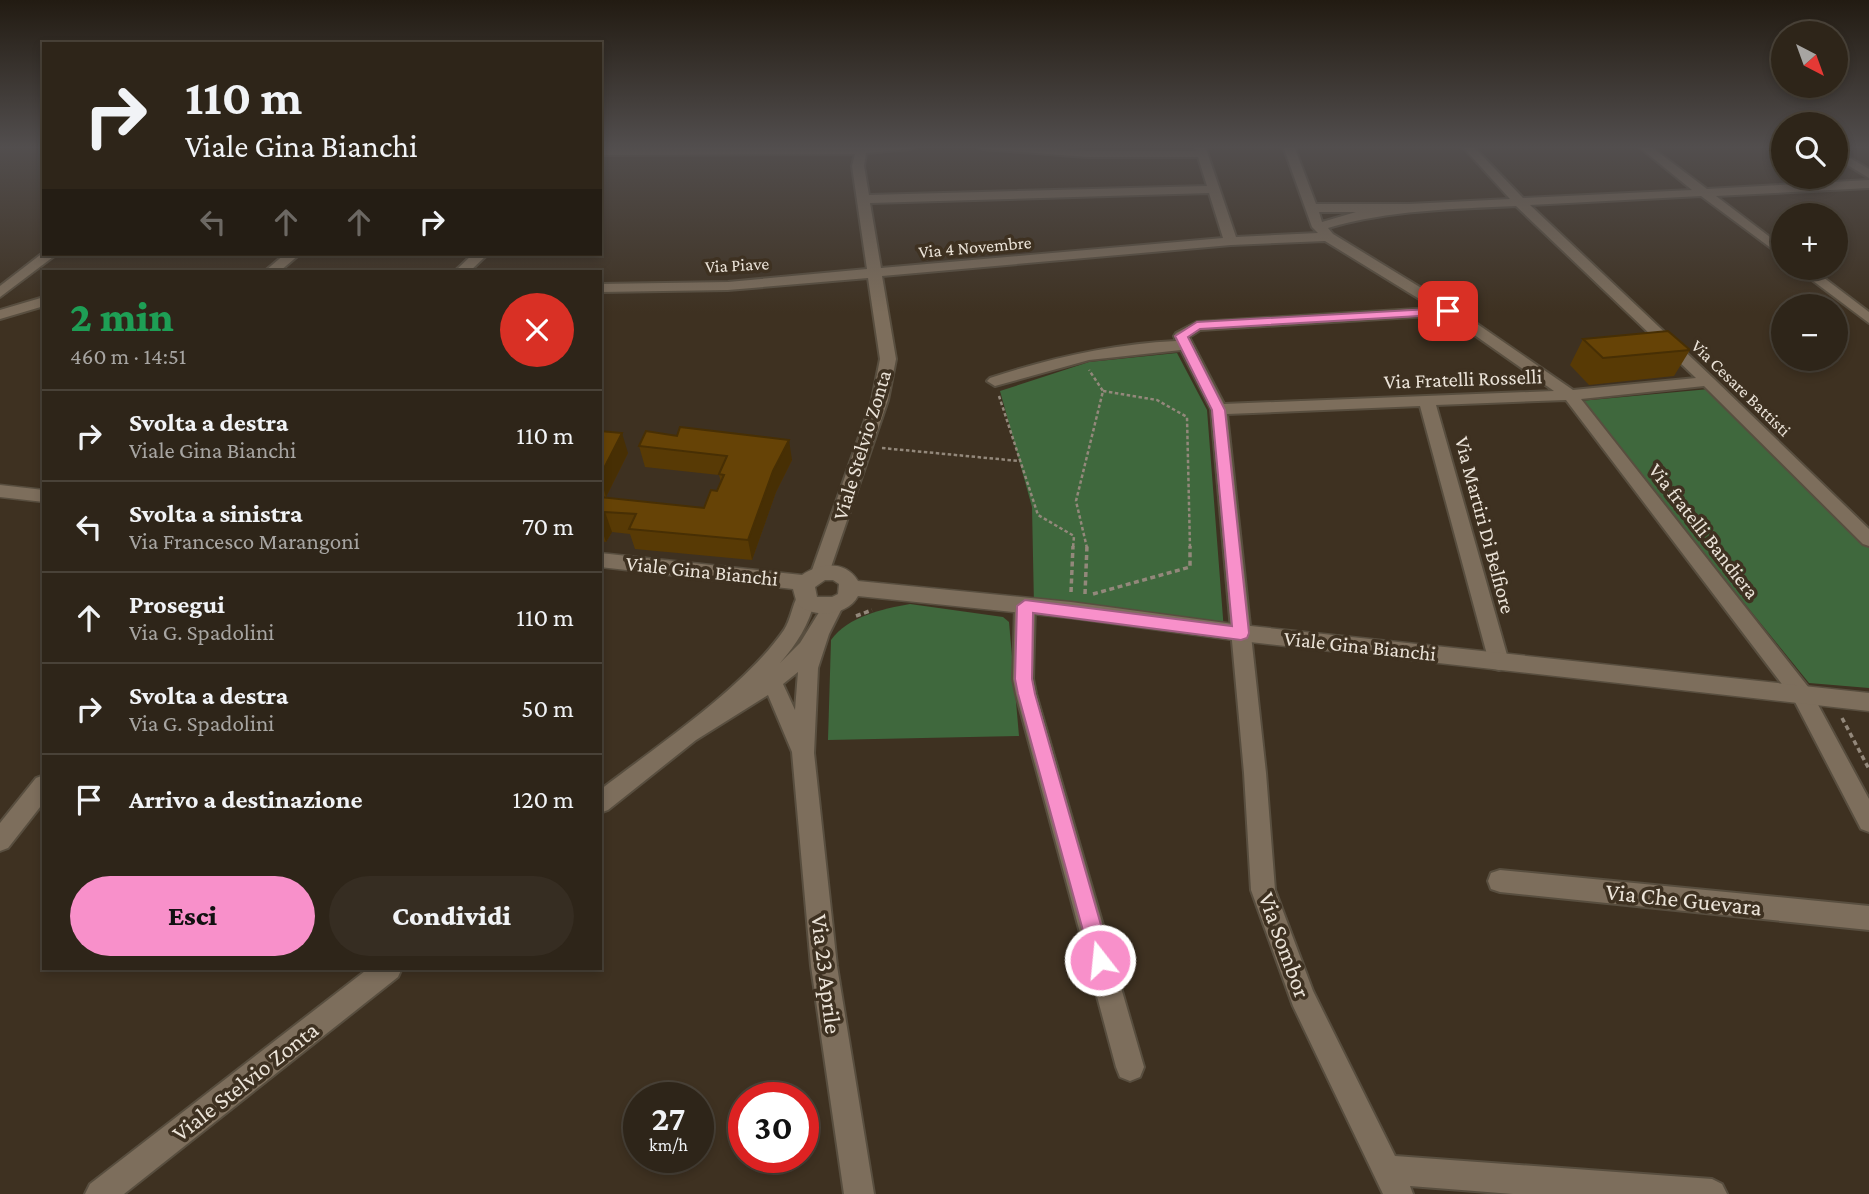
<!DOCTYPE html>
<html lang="it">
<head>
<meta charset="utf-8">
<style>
	body { margin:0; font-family:"Crimson Pro",serif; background:#362d22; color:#f1f3f6; height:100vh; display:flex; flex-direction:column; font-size:26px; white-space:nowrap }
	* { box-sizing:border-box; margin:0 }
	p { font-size:23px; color:#a7a5a2 }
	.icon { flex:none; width:38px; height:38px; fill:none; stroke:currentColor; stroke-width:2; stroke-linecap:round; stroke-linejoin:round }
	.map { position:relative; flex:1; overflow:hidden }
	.panel { position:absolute; left:42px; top:270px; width:560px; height:700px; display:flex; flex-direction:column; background:#2e2519; border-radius:0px; box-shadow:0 4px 10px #0003,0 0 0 2px #494238 }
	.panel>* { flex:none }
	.hud { position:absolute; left:42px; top:42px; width:560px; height:214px; border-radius:0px; box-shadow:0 4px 10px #0003,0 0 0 2px #494238; background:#2e2519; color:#f1f3f6; overflow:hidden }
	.needle { width:46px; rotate:139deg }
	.fabs { position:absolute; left:1771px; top:21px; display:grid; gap:14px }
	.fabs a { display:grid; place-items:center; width:77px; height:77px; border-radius:50%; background:#2e2519; box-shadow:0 4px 10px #0003,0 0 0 2px #494238; font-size:35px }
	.speed { position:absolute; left:623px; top:1082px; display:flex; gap:14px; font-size:35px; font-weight:700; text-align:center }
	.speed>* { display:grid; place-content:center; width:91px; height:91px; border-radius:50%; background:#2e2519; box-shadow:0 4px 10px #0003,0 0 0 2px #494238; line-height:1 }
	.speed small { font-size:18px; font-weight:400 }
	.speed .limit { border:10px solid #d22; background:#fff; color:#111 }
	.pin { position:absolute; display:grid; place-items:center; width:60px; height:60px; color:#fff; margin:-30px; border-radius:14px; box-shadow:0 4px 10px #0006 }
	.me { position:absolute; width:77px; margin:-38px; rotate:344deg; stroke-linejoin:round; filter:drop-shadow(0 0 5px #0008) }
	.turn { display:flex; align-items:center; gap:24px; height:147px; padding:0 28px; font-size:32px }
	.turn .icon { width:91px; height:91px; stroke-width:2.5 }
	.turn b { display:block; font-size:49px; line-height:60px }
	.lanes { display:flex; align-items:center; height:66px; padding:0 28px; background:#0003; justify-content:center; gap:35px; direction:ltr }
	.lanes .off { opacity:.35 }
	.round { display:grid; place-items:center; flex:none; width:74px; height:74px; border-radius:37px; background:#362d22 }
	.summary { display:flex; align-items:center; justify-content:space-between; height:119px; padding:0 28px }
	h1 { font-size:42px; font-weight:800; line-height:52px; color:#1e9e55 }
	.primary-button { display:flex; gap:14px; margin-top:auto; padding:14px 28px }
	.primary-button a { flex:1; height:80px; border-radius:42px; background:#f890ca; color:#111; font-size:28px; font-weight:800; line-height:80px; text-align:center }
	.primary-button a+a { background:#362d22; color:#f1f3f6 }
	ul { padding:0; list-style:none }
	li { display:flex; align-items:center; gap:21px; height:91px; padding:0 28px; border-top:2px solid #494238 }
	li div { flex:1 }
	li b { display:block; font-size:26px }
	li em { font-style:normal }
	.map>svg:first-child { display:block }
</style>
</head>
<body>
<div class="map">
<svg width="1869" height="1194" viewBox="0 0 1869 1194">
	<rect width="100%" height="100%" fill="#3e3121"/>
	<g fill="#3f683d">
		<path d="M1177,353L1207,410L1224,631L1034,605L1032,507L1000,391L1089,362Z"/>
		<path d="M1720,388L1869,528V688L1809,683L1580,401Z"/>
		<path d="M910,604L1003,617L1009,622L1019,736L828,740L831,640C848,616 883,609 910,604Z"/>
	</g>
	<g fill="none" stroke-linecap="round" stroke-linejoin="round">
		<g stroke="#584e3f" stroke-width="4">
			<g id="minor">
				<path d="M868,146H916L910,149L866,153L864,166L869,195L1207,186L1198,157H1087L982,149L976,146H1023L1087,151H1196L1195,146H1205L1236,237L1318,233L1312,227L1283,146H1294L1316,204H1409L1510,199L1462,146H1473L1523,198L1692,190L1638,146H1650L1707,189L1869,180V188L1716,196L1783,247V257L1701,196L1530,205L1713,378L1869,529V546L1863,544L1704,386L1581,399L1809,688L1869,799V832L1861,829L1794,700L1566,400L1436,405L1509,662L1506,668L1499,670L1492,668L1489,662L1420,406L1227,414L1266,773L1275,890L1313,991L1395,1156L1712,1179L1722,1184L1727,1194H1513L1410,1186L1413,1194H1383L1293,1006L1251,890L1244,773L1211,409L1181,350L1089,360L995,386L987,381L990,378C1051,358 1112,344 1176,341L1174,336L1176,333L1197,322L1434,308L1325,241L1231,245L882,276L896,359L888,400L829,573L827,578H813L811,573L872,400L880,359L868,278L728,290L600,292V284L728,282L867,269L852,166L855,154L600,155V149ZM1209,193L1223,238L881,268L870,203ZM1516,206L1696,378L1573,390L1454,308L1333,234L1328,228C1389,210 1452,209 1516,206ZM1319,212H1356L1322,222ZM1446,315L1554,391L1224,404L1189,337L1200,330Z"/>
				<path d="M1836,150L1869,169V178L1836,158Z"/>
				<path d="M44,252L57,254L0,297V286Z"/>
				<path d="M285,254H300L280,271H265Z"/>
				<path d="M473,254H488L470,271H455Z"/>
				<path d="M1796,268H1811L1869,312V323Z"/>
				<path d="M44,297V306L0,319V310Z"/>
				<path d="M805,593L812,595L815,600C809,624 797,644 780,663L800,643L826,601H840L843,606L829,634L818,668L814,753L837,966L874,1194H844L811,966L792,752L768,695L696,740L608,810L600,813V790C656,747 745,687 784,630C791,619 792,606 798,595ZM798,672L795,710L783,684Z"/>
				<path d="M1025,599L1032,601L1035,606L1033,679L1036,694L1144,1067L1140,1077L1130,1081L1120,1077L1116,1067L1016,694L1013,679L1015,606L1018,601Z"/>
				<path d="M44,775V802L8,848L0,851V823L36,778Z"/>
				<path d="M1500,870L1869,906V930L1500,892L1491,889L1488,881L1491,873Z"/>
				<path d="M369,968H402L398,977L124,1194H85L90,1184Z"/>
			</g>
		</g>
		<g stroke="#584e3f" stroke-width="3">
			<g id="tertiary">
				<path d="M0,485L44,490V502L0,497Z"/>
				<path d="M600,553L802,575C820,563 845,560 858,581L1071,602L1241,625L1869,693V711L1241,641L1071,618L858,596C848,616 813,619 797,604L793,589L600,567ZM825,580H833L839,584L838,594L832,597H817L815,587Z"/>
			</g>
		</g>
		<g stroke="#93887b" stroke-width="2.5" stroke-dasharray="3.5 2.5" stroke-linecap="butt">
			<path d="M1103,391L1157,400L1187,417L1190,548"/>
			<path d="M999,396L1038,515L1074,536L1073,548"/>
			<path d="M882,448L1019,461"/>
			<path d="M1087,548L1076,501L1103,391L1089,370"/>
		</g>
		<g stroke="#93887b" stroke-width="3.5" stroke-dasharray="5 3.5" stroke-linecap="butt">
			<path d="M1071,592L1073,546"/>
			<path d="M1085,594L1087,546"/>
			<path d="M1093,594L1190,567V546"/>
			<path d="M856,616L872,610"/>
			<path d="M1842,718L1869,769"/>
		</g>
		<use href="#minor" fill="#7d6e5c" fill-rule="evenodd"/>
		<use href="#tertiary" fill="#7d6e5c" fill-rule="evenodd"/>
	</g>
	<g fill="#583a05">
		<path d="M1583,339L1690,350L1674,376L1589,385L1570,365Z"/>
		<path d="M600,431L628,453L606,497L600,496Z"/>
		<path d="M639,446L792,460L776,492L752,560L635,549L630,534L612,532L606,542L600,541V497L704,508L717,491L721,482L719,475L645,467Z"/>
	</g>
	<g fill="#472f04">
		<path d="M622,433L628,453L606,497L600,476Z"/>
		<path d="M789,440L792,460L776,492L752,560L748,540L773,471Z"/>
		<path d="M605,512L612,532L606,542L600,524V520Z"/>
	</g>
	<g fill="#664306" stroke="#472f04" stroke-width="2">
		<path d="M1668,331L1690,350L1603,358L1583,339Z"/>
		<path d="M680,427L789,440L773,471L748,540L629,529L636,514L605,512L600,520V497L704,508L711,490L717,491L724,475L719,474L727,456L639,446L646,431L677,436Z"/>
		<path d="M600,431L622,433L600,476Z"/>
	</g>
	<linearGradient id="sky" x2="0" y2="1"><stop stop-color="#221b12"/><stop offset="0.47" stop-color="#524e4e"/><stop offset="1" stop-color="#524e4e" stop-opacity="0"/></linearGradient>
	<rect width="1869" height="313" fill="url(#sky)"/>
	<path fill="#f890ca" stroke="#a15e83" stroke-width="2" d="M1448,308L1453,309V314L1200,329L1188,337L1225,410L1249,633L1247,638L1241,640L1033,613L1032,679L1035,694L1111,960L1108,967L1100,970L1093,967L1018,694L1015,679L1017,606L1025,600L1232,626L1212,410L1175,336L1197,322Z"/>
	<g text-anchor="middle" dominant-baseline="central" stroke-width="7" stroke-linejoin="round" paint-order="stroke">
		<g font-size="18" fill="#ebe3d8" stroke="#3e3121">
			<text transform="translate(975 247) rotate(-5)">Via 4 Novembre</text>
			<text transform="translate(737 265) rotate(-3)">Via Piave</text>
			<text transform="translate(1741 388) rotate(44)">Via Cesare Battisti</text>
		</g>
		<g font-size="21" fill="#ebe3d8" stroke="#3e3121">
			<text transform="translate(1463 379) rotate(-2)">Via Fratelli Rosselli</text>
			<text transform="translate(862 445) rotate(-73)">Viale Stelvio Zonta</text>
			<text transform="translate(1485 525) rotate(75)">Via Martiri Di Belfiore</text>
			<text transform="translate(1704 531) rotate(52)">Via fratelli Bandiera</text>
			<text transform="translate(702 571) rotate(6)">Viale Gina Bianchi</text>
			<text transform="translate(1360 646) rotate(6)">Viale Gina Bianchi</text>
		</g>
		<g font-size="24" fill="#ebe3d8" stroke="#3e3121">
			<text transform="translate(1684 899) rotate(6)">Via Che Guevara</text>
			<text transform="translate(1285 945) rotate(70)">Via Sombor</text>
			<text transform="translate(827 974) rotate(83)">Via 23 Aprile</text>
			<text transform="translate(245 1081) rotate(-38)">Viale Stelvio Zonta</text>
		</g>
	</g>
</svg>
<div class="fabs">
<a><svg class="needle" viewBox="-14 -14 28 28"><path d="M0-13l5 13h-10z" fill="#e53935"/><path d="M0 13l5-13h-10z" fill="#a7a5a2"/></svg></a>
<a><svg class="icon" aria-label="search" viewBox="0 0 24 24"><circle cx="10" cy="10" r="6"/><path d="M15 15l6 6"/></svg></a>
<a>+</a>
<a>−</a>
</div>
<div class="speed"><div>27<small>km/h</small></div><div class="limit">30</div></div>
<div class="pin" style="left:1448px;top:311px;background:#d93025"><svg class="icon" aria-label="arrive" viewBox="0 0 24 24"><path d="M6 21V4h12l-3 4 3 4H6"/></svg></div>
<svg class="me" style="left:1100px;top:960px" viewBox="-20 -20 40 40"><circle r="17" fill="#f890ca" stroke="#fff" stroke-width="3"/><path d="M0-11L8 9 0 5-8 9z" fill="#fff"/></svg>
<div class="hud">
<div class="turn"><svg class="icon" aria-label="right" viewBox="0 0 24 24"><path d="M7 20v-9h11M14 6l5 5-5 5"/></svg><div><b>110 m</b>Viale Gina Bianchi</div></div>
<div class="lanes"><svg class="icon off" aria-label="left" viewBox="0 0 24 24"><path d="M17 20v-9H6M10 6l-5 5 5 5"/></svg><svg class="icon off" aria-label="ahead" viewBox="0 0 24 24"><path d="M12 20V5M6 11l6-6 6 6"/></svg><svg class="icon off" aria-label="ahead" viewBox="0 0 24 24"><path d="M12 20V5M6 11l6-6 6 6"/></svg><svg class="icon" aria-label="right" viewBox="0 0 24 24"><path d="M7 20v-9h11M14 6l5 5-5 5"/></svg></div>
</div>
<section class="panel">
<div class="summary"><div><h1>2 min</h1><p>460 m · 14:51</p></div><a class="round" style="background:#d93025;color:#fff"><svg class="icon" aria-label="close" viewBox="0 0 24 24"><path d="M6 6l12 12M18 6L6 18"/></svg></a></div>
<ul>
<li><svg class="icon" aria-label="right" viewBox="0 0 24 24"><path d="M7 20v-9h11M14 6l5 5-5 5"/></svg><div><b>Svolta a destra</b><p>Viale Gina Bianchi</p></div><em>110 m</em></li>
<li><svg class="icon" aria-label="left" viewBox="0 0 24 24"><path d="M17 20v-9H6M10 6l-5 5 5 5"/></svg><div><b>Svolta a sinistra</b><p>Via Francesco Marangoni</p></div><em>70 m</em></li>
<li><svg class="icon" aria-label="ahead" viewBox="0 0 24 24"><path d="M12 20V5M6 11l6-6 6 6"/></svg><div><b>Prosegui</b><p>Via G. Spadolini</p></div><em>110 m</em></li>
<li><svg class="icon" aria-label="right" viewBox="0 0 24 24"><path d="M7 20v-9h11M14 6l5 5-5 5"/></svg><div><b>Svolta a destra</b><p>Via G. Spadolini</p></div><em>50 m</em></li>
<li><svg class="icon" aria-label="arrive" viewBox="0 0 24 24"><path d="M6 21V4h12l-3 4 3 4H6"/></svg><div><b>Arrivo a destinazione</b></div><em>120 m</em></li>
</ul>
<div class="primary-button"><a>Esci</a><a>Condividi</a></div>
</section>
</div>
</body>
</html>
